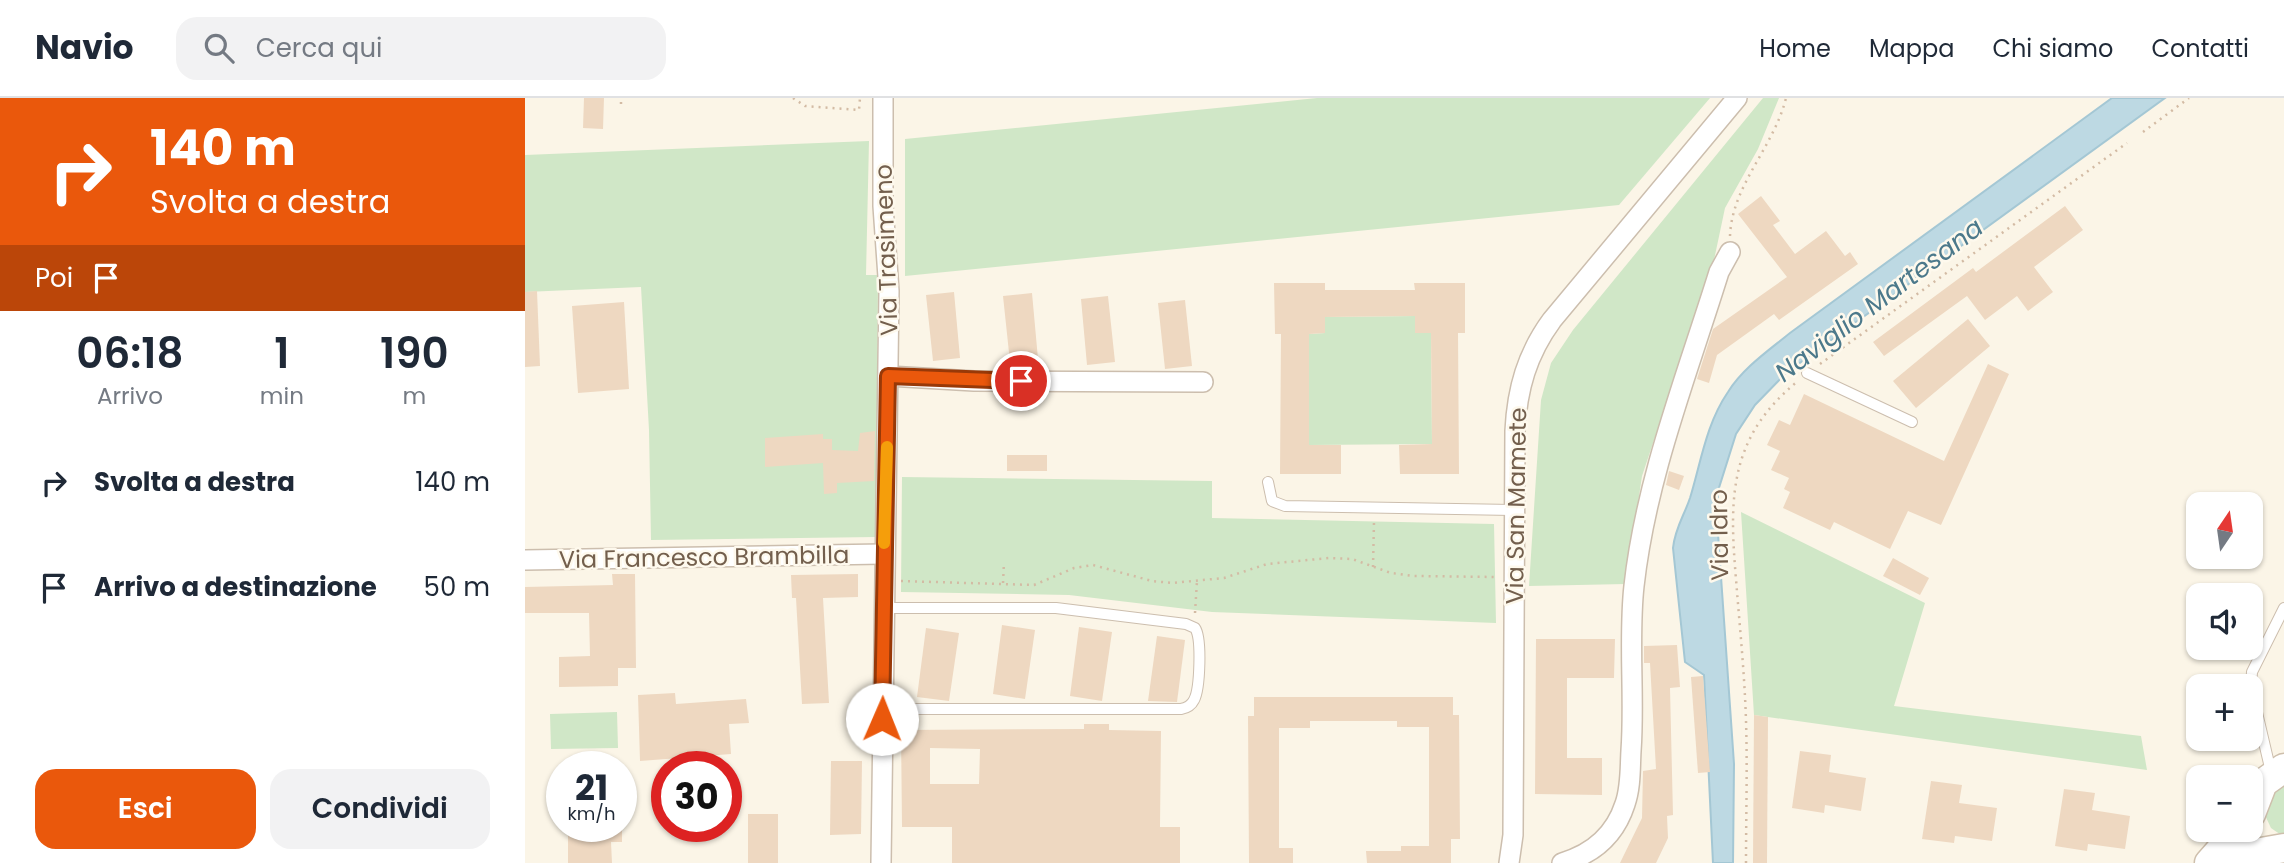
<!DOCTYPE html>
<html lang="it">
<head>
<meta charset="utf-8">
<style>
	body { margin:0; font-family:Poppins,sans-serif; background:#f2f2f3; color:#1f2937; height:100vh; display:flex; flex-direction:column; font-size:26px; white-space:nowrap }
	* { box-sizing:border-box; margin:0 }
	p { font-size:23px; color:#747a83 }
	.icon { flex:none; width:38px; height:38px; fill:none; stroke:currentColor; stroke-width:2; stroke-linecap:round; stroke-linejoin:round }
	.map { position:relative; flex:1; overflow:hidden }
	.side { display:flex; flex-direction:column; background:#fff; width:525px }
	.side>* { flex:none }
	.banner { background:#ea580c; color:#fff; overflow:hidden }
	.needle { width:46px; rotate:13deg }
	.tools { position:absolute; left:1661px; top:394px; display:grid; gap:14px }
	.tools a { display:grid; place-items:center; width:77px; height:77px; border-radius:14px; background:#fff; box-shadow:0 2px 5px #0004; font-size:35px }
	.speed { position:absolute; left:21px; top:653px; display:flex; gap:14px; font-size:35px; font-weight:700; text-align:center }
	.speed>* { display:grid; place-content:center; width:91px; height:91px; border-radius:50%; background:#fff; box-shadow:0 2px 5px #0004; line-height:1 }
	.speed small { font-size:18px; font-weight:400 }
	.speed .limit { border:10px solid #d22; background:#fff; color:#111 }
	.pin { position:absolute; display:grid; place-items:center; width:60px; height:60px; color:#fff; margin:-30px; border:4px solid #fff; border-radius:50%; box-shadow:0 2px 7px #0007 }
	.me { position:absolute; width:77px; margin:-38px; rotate:1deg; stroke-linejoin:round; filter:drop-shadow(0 0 5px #0008) }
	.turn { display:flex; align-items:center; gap:24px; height:147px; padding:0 35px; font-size:32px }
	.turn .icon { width:91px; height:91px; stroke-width:2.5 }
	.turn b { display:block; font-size:49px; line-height:60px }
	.then { display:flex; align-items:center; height:66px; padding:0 35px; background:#0003; gap:14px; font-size:26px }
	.eta { display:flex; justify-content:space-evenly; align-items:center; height:119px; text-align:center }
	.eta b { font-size:42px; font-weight:600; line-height:49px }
	.action { display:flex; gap:14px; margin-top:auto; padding:14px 35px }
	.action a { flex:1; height:80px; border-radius:21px; background:#ea580c; color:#fff; font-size:28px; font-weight:600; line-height:80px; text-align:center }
	.action a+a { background:#f2f2f3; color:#1f2937 }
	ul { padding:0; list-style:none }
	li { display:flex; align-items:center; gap:21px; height:105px; padding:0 35px }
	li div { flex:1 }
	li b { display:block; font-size:26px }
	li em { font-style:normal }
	header { display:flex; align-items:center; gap:42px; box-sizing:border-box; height:98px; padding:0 35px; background:#fff; border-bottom:2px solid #e0e1e3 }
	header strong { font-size:33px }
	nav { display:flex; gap:38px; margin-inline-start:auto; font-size:24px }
	.search { width:490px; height:63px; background:#f2f2f3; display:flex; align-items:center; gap:18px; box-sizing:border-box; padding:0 24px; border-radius:21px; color:#747a83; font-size:26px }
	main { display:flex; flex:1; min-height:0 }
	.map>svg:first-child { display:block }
</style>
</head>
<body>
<header>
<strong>Navio</strong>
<div class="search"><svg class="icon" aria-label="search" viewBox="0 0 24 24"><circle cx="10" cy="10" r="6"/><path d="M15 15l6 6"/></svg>Cerca qui</div>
<nav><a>Home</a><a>Mappa</a><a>Chi siamo</a><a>Contatti</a></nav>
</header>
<main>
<section class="side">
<div class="banner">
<div class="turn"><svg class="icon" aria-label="right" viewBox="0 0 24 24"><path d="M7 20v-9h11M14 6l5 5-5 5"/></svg><div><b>140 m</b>Svolta a destra</div></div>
<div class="then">Poi<svg class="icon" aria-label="arrive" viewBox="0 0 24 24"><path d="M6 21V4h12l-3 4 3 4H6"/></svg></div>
</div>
<div class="eta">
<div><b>06:18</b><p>Arrivo</p></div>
<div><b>1</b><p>min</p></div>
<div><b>190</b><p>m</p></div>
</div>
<ul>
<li><svg class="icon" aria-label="right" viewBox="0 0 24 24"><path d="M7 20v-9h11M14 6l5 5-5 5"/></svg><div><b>Svolta a destra</b></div><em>140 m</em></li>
<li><svg class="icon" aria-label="arrive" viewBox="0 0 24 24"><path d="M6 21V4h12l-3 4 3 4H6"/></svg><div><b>Arrivo a destinazione</b></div><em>50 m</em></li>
</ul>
<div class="action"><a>Esci</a><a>Condividi</a></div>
</section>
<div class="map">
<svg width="1759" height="765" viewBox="0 0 1759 765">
	<rect width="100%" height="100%" fill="#fbf5e7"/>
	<g fill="#d0e7c7">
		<path d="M792,0H1185L1094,107L380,178V41Z"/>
		<path d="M1238,0H1254L1233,51L1200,110L1189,162L1117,378L1101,486L1004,488L1016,302L1026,265L1048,232Z"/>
		<path d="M344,43L341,177H353L351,439L126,442L124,332L116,189L0,194V57Z"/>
		<path d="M890,218V235H906L907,346L784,347V236L800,235V219Z"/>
		<path d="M377,379L687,383V420L969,426L971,525L687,514L544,497L376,494Z"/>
		<path d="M1216,414L1400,505L1369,608L1616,638L1622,672L1229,617Z"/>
		<path d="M92,614L93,650L26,651L25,616Z"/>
		<path d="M1759,679V739L1746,730L1738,713Z"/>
	</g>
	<path fill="#bdd9e3" stroke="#a4c7d4" stroke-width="2" d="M1587,0H1640L1261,275L1230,307L1211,336L1193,393L1192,421L1209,666L1208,765H1188L1179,577L1160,564L1148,450C1150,430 1159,418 1165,400C1176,364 1181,326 1203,294C1218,270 1243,253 1265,235Z"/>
	<g fill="#eed8c1" fill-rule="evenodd">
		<path d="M59,0H79L78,31L58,30Z"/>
		<path d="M1236,98L1255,123L1248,127L1270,156L1301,133L1320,158L1325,154L1333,166L1254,222L1249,216L1192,257L1184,285L1172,281L1188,231L1262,179L1213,116Z"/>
		<path d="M1540,108L1558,132L1509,169L1528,194L1503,213L1492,198L1460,222L1442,198L1359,258L1348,244L1448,170L1451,174Z"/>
		<path d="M749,185H800V192H890L889,185H940V235H933L934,376H875L874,347L907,346L906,235H890V218L800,219V235L784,236V347H816V376H755L756,236H750Z"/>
		<path d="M12,193L15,268L0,269V194Z"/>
		<path d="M429,194L435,260L408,263L401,197Z"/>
		<path d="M507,195L513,261L485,264L478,198Z"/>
		<path d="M583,198L590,264L562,267L556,201Z"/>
		<path d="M660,202L667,268L640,271L633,205Z"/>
		<path d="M99,204L104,291L53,295L47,208Z"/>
		<path d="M1443,221L1465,248L1391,310L1368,283Z"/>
		<path d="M1463,266L1484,276L1416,427L1383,413L1365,451L1309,424L1305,432L1258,410L1265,394L1259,391L1264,380L1246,372L1255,353L1242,347L1254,322L1265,327L1279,296L1419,363Z"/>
		<path d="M350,333L349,383L312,385V395L299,396L298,365L240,369V340L298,336V341H307V352L333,353L335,335Z"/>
		<rect x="482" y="357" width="40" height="16"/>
		<path d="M1144,373L1159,378L1154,392L1141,387Z"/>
		<path d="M1368,460L1404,480L1395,497L1358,478Z"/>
		<path d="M87,476H110L111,570H93V588L34,589V559L65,558L64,515H0V489L88,487Z"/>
		<path d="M333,476V499L298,500L304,605L277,606L271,500H267L266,477Z"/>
		<path d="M477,527L510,532L500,601L468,596Z"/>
		<path d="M554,529L587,534L577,603L545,598Z"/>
		<path d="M401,530L434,535L424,603L392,599Z"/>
		<path d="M632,538L660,542L652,604L623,603Z"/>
		<path d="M1011,541H1090L1089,580H1042V660H1077V697L1010,696Z"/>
		<path d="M1152,547L1155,589L1145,590L1148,717L1142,718L1143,740L1131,765H1095L1117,720L1118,673L1131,671L1125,565H1119V548Z"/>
		<path d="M1178,578L1185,674L1173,675L1166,579Z"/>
		<path d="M150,595L151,606L221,601L224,625L204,626L206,656L115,663L113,597Z"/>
		<path d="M729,599H928V617H934L935,741H926V765H842L841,753H876V748H904V629H872V623H785V630H754V750H768V765H724L723,618H729Z"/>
		<path d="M1229,617L1243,619L1242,765H1228Z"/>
		<path d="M559,626H584V632L636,633L635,729H655V765H427V729H377L376,632L559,631ZM405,650L455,651L454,686H405Z"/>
		<path d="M1275,653L1306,657L1304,674L1341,680L1336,713L1300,707L1299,715L1267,710Z"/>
		<path d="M306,663H337L336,736L305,737Z"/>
		<path d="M1406,683L1437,687L1434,705L1472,710L1467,743L1430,738L1429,745L1397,741Z"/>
		<path d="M1539,691L1570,695L1567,712L1605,718L1600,751L1563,746L1562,753L1530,748Z"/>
		<rect x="223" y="716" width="30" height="49"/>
		<path d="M43,728H97V744H86L87,765H43Z"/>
	</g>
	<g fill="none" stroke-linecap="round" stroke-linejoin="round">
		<g stroke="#ccbeae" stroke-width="12">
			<g id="lane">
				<path d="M1282,275L1387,324"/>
				<path d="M743,384L747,403L760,408L988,412"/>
				<path d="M357,611H656C662,610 666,608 669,602C675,591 677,540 670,530L661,526L531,510H358"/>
				<path d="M1746,674L1726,589L1727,574L1759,510"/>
			</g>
		</g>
		<g stroke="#ccbeae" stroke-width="22">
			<g id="street">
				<path d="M363,278L449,283L678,284"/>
				<path d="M0,462L358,456"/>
				<path d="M356,765L364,193L358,108V0"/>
				<path d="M984,765L988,737L990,333C992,291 1002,256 1027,222L1212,0"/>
				<path d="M1037,765C1068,756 1090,737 1100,706C1106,689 1105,670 1106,653C1110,598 1103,542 1109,488C1121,380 1162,277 1194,174L1205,154"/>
			</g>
		</g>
		<g stroke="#cebfac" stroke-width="31">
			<g id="secondary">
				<path d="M1726,716L1738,685L1759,670"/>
				<path d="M1684,765L1713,732"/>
				<path d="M1701,765L1725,756L1759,750"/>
			</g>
		</g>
		<g stroke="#d3bba4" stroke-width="2.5" stroke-dasharray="2 5" stroke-linecap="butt">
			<path d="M268,0L280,8L334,12L335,0"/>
			<path d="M96,6V0"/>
			<path d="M1618,34L1664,0"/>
			<path d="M1205,138C1207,87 1249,49 1261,0"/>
			<path d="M1295,266L1602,45"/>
			<path d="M848,469L849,424"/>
			<path d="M376,483L509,487L549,470L568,467L627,483L647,485L699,480L742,466L804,460L827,461L866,475L889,478L971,479"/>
			<path d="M478,485L479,464"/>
			<path d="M670,515L672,483"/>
			<path d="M1221,765C1221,710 1223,654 1220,599C1218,560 1214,520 1211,481C1204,399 1204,339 1273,283"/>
		</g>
		<use href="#lane" stroke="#fff" stroke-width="10"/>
		<use href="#street" stroke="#fff" stroke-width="19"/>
		<use href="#secondary" stroke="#fff" stroke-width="28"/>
	</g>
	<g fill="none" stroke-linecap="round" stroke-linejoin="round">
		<g stroke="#983908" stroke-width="18">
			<path id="route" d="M357,621L363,278L496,283"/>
		</g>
		<use href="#route" stroke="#ea580c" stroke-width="12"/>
		<path stroke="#f59e0b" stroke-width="12" d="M359,445L362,349"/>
	</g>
	<g text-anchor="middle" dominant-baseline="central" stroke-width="5" stroke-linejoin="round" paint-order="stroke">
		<g font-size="24" fill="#735f4d" stroke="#fef9ed">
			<text transform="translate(361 152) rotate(-92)">Via Trasimeno</text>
			<text transform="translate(991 408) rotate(-89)">Via San Mamete</text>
			<text transform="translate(1194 437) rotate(-91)">Via Idro</text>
			<text transform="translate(179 459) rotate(-1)">Via Francesco Brambilla</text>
		</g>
		<g font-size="26" font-style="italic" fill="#4c798b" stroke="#fef9ed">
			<text transform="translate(1354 202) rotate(-37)">Naviglio Martesana</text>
		</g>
	</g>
</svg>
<div class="tools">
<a><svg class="needle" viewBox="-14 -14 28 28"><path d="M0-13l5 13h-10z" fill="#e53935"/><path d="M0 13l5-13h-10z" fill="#747a83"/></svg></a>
<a><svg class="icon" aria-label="sound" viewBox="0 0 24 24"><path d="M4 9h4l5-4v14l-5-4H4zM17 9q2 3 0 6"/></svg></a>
<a>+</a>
<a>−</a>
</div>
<div class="speed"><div>21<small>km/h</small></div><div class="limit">30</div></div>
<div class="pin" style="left:496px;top:283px;background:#d93025"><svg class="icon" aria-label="arrive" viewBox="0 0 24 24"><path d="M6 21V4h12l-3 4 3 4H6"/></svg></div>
<svg class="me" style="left:357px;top:621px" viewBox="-20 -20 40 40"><circle r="19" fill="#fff"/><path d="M0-13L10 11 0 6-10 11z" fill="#ea580c"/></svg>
</div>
</main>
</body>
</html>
